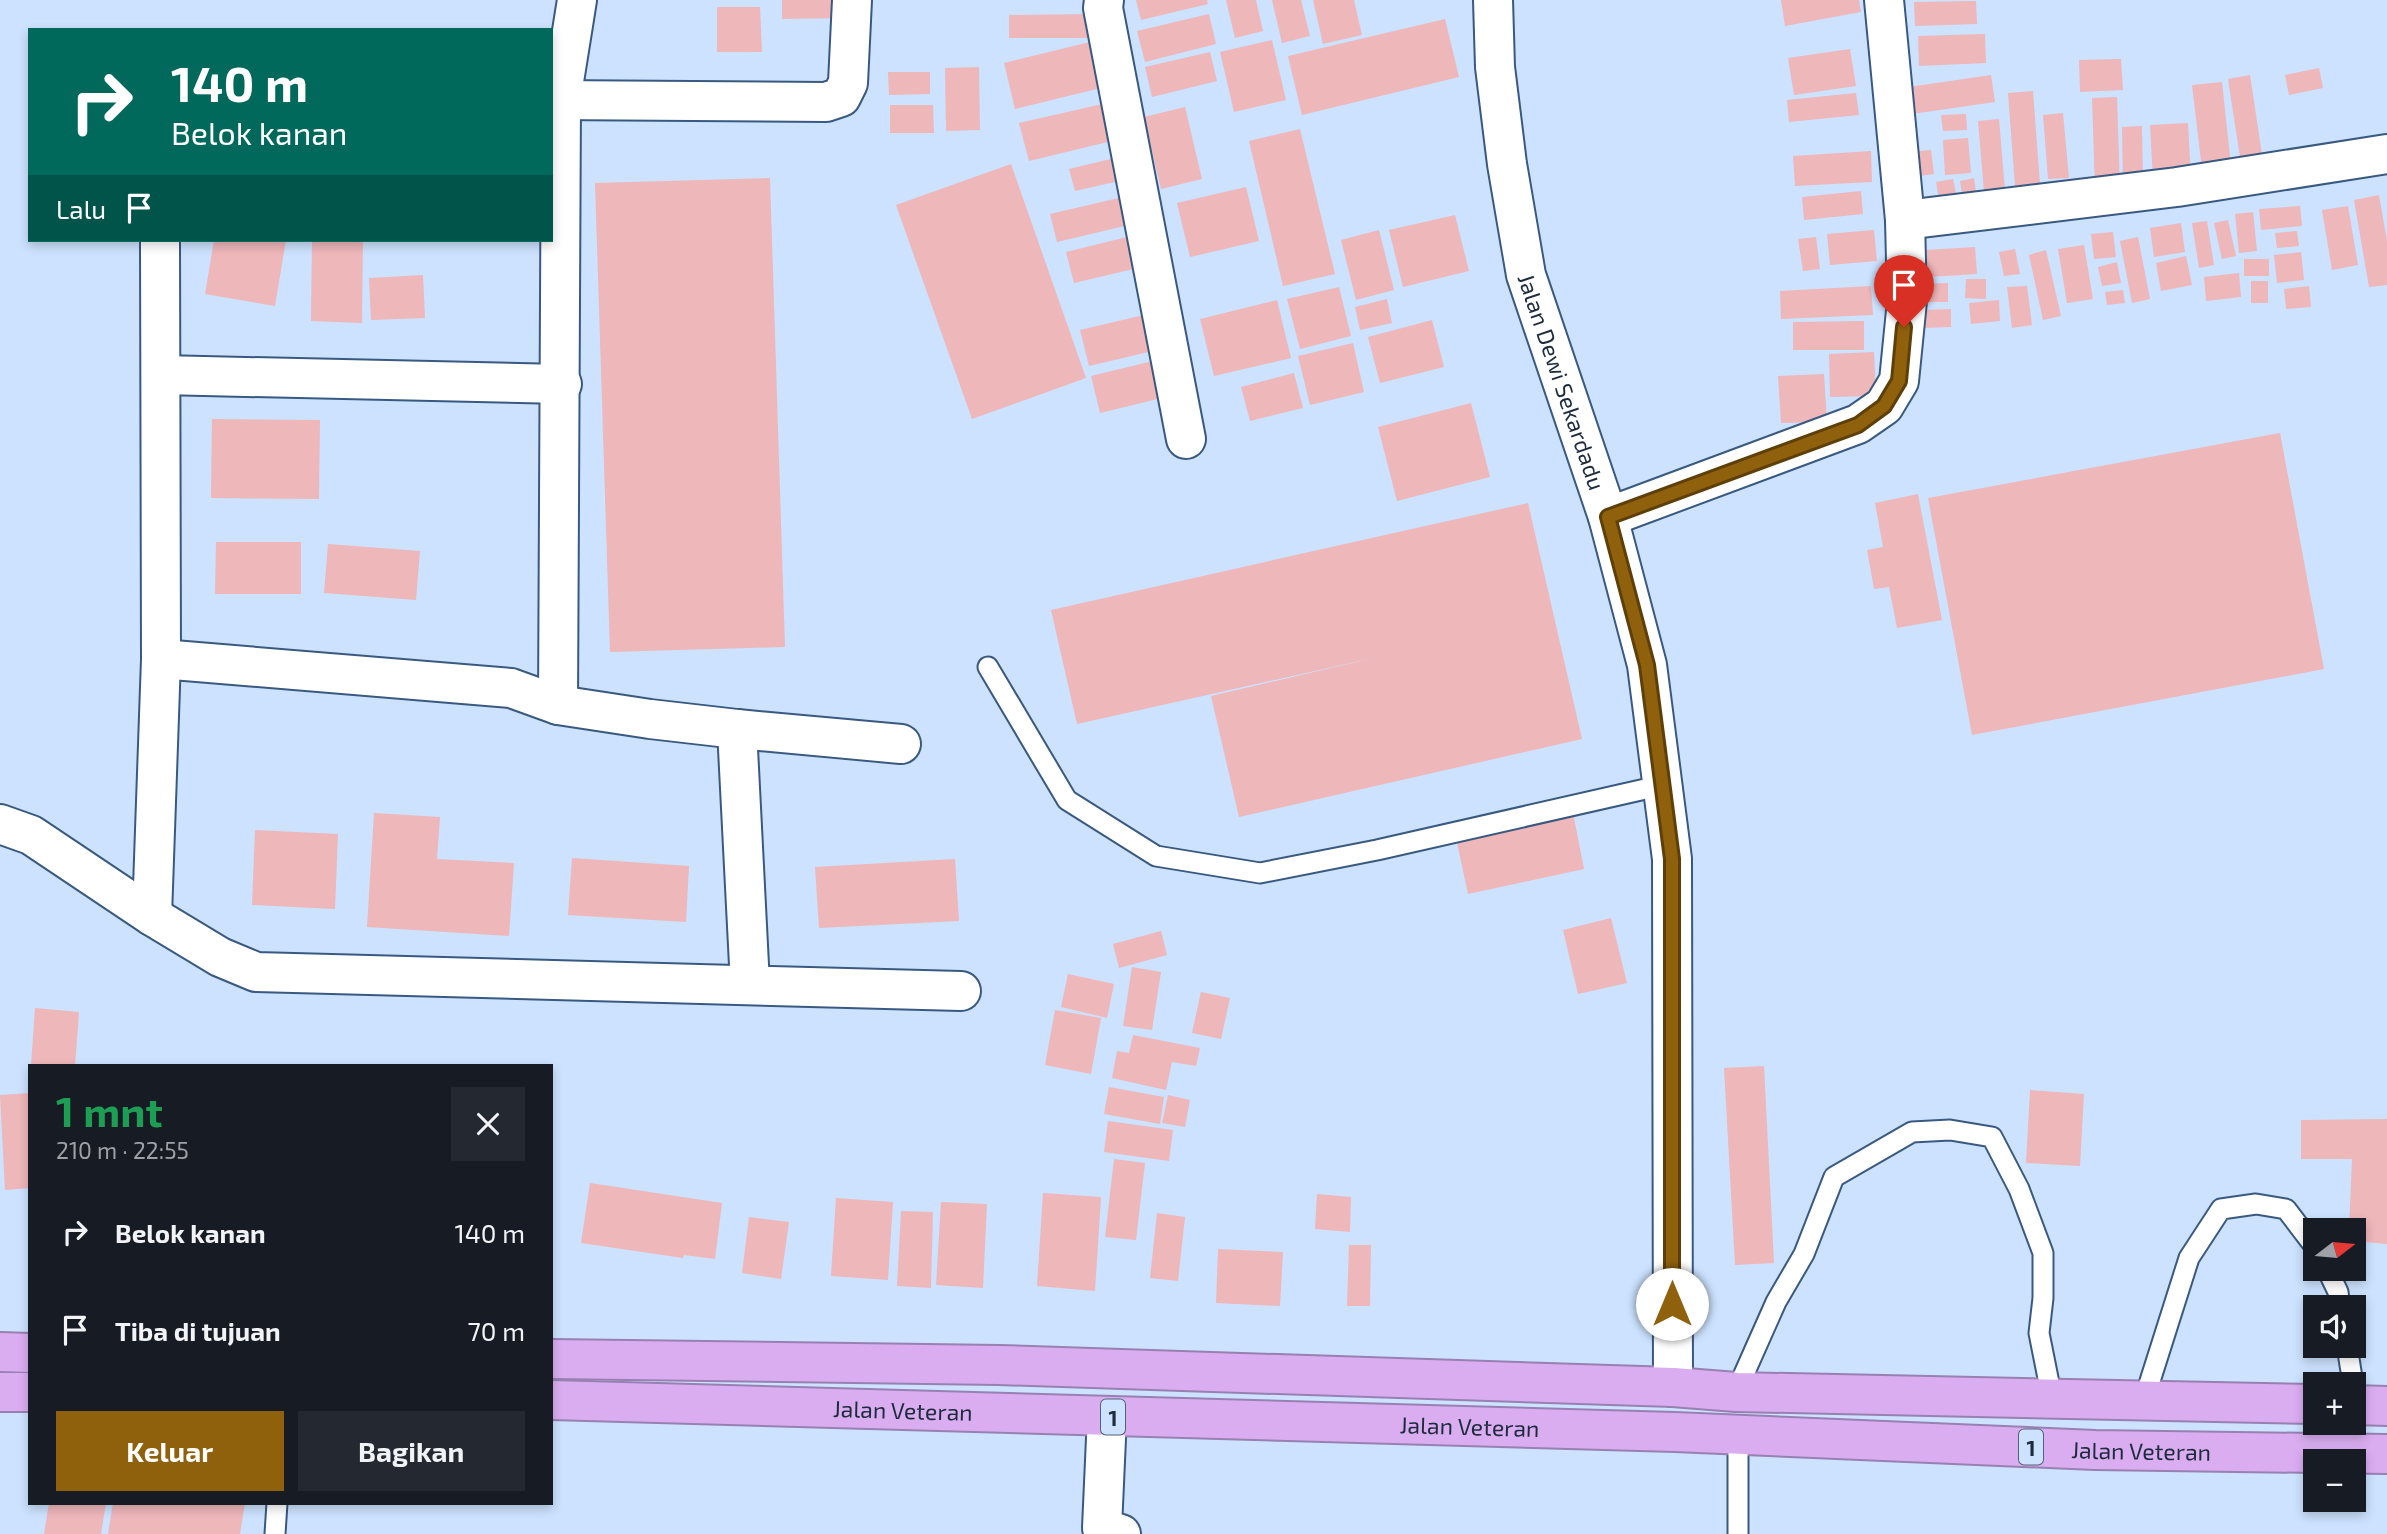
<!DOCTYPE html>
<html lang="id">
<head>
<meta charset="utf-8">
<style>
	body { margin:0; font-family:"Exo 2",sans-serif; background:#242831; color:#f1f3f6; height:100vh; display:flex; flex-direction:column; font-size:26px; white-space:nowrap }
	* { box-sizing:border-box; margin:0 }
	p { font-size:23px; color:#9ea1a6 }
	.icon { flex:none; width:38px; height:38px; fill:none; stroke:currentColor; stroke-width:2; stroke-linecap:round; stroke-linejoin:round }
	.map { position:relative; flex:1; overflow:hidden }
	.panel { position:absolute; left:28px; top:1064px; width:525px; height:441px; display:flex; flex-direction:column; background:#171b24; border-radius:0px; box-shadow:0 4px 10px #0003 }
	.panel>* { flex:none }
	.banner { position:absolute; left:28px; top:28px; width:525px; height:214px; border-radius:0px; box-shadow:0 4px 10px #0003; background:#00695c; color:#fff; overflow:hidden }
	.needle { width:46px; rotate:74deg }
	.buttons { position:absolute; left:2303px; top:1218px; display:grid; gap:14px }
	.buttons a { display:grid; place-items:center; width:63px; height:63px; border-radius:0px; background:#171b24; box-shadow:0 4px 10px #0003; font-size:35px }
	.pin { position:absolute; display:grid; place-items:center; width:60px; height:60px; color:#fff; margin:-72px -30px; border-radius:50% 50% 50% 0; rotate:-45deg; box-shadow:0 0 7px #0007 }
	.pin .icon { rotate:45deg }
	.me { position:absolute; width:77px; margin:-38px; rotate:0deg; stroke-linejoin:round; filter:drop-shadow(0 0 5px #0008) }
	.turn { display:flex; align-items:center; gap:24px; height:147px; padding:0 28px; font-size:32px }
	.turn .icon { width:91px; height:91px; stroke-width:2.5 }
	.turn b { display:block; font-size:49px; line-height:60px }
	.then { display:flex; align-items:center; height:66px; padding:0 28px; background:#0003; gap:14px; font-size:26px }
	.round { display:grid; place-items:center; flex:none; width:74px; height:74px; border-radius:0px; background:#242831 }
	.overview { display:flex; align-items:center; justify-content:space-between; height:119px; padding:0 28px }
	h1 { font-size:42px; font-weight:700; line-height:52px; color:#1e9e55 }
	.action { display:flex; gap:14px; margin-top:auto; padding:14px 28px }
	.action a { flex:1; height:80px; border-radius:0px; background:#90610d; color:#fff; font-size:28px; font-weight:700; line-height:80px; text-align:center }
	.action a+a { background:#242831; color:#f1f3f6 }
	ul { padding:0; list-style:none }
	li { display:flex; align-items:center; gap:21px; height:98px; padding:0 28px }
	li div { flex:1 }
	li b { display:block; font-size:26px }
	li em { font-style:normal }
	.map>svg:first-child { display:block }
</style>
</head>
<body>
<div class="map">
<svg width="2387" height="1534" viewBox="0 0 2387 1534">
	<rect width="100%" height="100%" fill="#cce2fe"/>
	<g fill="#eeb7ba">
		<path d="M782,0H848V18L782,19Z"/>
		<path d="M1136,0H1207L1208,4L1141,20Z"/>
		<path d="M1226,0H1256L1263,31L1235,38Z"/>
		<path d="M1272,0H1301L1310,36L1282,43Z"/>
		<path d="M1313,0H1354L1362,35L1323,44Z"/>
		<path d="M1781,0H1859L1861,12L1785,26Z"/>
		<path d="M1976,1L1977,24L1915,26L1914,2Z"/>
		<path d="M717,7H760L762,52H717Z"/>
		<path d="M1092,14V38H1009V15Z"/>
		<path d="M1209,14L1216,44L1145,62L1137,31Z"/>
		<path d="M1445,19L1459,77L1302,115L1288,56Z"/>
		<path d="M1985,34L1986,63L1919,66L1918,36Z"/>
		<path d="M1098,40L1109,86L1015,109L1004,63Z"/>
		<path d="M1272,40L1286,100L1234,112L1220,52Z"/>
		<path d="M1850,49L1856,86L1794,95L1788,58Z"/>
		<path d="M1210,52L1217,81L1152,97L1145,67Z"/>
		<path d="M2121,59L2123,90L2080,92L2079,60Z"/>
		<path d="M979,67L980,130L946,131L945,68Z"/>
		<path d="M2319,68L2323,88L2289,95L2285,75Z"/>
		<path d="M888,72H930V94L889,95Z"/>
		<path d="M1991,75L1995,102L1912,114L1909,87Z"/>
		<path d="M2250,75L2263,161L2241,164L2228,79Z"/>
		<path d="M2222,82L2232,175L2203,178L2192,85Z"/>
		<path d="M2033,91L2040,184L2015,186L2008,93Z"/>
		<path d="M1856,93L1859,115L1789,122L1787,100Z"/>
		<path d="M2117,97L2120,188L2095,189L2092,98Z"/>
		<path d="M1111,102L1120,139L1029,161L1019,123Z"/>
		<path d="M890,105H933L934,133H890Z"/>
		<path d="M1185,107L1202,179L1161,189L1144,117Z"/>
		<path d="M2063,113L2069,178L2048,179L2043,115Z"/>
		<path d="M1966,114L1967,130L1943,131L1941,115Z"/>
		<path d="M1999,119L2006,202L1985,204L1978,121Z"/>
		<path d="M2188,123L2191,178L2153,180L2150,125Z"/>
		<path d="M2142,126L2143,185H2123L2122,127Z"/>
		<path d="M1300,129L1335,274L1283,286L1249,141Z"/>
		<path d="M1968,138L1971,173L1945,175L1943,140Z"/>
		<path d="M1931,150L1934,174L1912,177L1909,152Z"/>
		<path d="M1871,151L1872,182L1795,186L1793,156Z"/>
		<path d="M1123,156L1128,179L1075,191L1069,169Z"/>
		<path d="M1011,164L1086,378L972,419L896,205Z"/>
		<path d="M770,178L785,647L610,652L595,183Z"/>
		<path d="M1974,178L1978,205L1964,207L1960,181Z"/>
		<path d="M1953,179L1959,207L1941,210L1936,182Z"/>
		<path d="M1246,187L1259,241L1190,257L1177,203Z"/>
		<path d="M1861,191L1863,214L1804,220L1802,197Z"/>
		<path d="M2379,195L2387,241V285L2369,287L2354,200Z"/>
		<path d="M1127,196L1133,224L1057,242L1050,214Z"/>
		<path d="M2300,206L2302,226L2261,230L2259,209Z"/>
		<path d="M2348,206L2358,265L2332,270L2322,210Z"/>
		<path d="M2253,212L2257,251L2239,253L2235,214Z"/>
		<path d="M1455,215L1469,271L1403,287L1389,230Z"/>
		<path d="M2228,220L2236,256L2222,259L2214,223Z"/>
		<path d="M2207,221L2214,265L2199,268L2192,223Z"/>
		<path d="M2181,223L2185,252L2154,257L2150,228Z"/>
		<path d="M1379,230L1394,290L1356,300L1341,240Z"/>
		<path d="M1874,230L1877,261L1830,265L1827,234Z"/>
		<path d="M2297,231L2299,246L2277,248L2275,233Z"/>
		<path d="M2113,232L2116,257L2094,259L2091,234Z"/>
		<path d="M1135,235L1142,267L1074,283L1066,252Z"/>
		<path d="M1816,237L1820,269L1803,271L1798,239Z"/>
		<path d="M2138,237L2150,299L2132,303L2120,241Z"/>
		<path d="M214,240H286L275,306L205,294Z"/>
		<path d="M312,240H363L362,323L311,321Z"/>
		<path d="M2084,245L2093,299L2067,303L2058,249Z"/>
		<path d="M1975,247L1977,274L1928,277L1926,250Z"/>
		<path d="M2015,249L2020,274L2004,276L1999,252Z"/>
		<path d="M2046,250L2061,316L2043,320L2029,255Z"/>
		<path d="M2301,252L2304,280L2277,283L2274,255Z"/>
		<path d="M2186,256L2192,285L2161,291L2156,263Z"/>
		<rect x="2244" y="259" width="25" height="17"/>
		<path d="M2117,262L2121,283L2102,286L2098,267Z"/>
		<path d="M2239,273L2241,297L2206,301L2204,277Z"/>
		<path d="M423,275L425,318L371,320L369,278Z"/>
		<path d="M1966,279H1986V299L1965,298Z"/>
		<rect x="2251" y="281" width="17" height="22"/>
		<path d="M1948,283V302H1921L1920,284Z"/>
		<path d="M1871,286L1873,315L1781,319L1780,291Z"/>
		<path d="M2027,286L2032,325L2012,328L2007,287Z"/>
		<path d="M2309,286L2311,307L2286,309L2284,289Z"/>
		<path d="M1339,287L1351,336L1300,349L1287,299Z"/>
		<path d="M2123,290L2125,303L2107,305L2105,292Z"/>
		<path d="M1387,299L1392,323L1360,330L1355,307Z"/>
		<path d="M1277,300L1291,358L1214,376L1200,319Z"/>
		<path d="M1999,300L2000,321L1971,324L1969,303Z"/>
		<path d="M1951,309V327L1922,328V310Z"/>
		<path d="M1148,314L1157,350L1089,366L1080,330Z"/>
		<path d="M1432,320L1444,367L1380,383L1368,337Z"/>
		<path d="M1864,321V350H1793V322Z"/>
		<path d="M1353,343L1364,392L1310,405L1298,356Z"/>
		<path d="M1874,352L1876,396L1830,397L1829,354Z"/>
		<path d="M1161,359L1170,396L1100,413L1091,376Z"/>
		<path d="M1294,373L1303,408L1250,421L1241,387Z"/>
		<path d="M1824,374L1827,422L1781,423L1778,376Z"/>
		<path d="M1471,403L1490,477L1397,501L1378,427Z"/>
		<path d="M212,419L320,420L319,499L211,498Z"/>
		<path d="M2280,433L2324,669L1972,735L1928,498Z"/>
		<path d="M1918,494L1942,620L1897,628L1889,587L1874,589L1867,550L1883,547L1875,503Z"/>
		<path d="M1528,503L1582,739L1239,817L1211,696L1378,657L1077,724L1051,610Z"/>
		<path d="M216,542H301V594H215Z"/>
		<path d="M328,544L420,551L416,600L324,593Z"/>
		<path d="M374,813L440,817L437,859L514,863L509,936L367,927Z"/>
		<path d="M1573,813L1584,869L1468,894L1456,838Z"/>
		<path d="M255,830L338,834L335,909L252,905Z"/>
		<path d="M572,858L689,866L686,922L568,915Z"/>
		<path d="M955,859L959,921L819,928L815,867Z"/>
		<path d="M1611,918L1627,983L1578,994L1563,930Z"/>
		<path d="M1161,931L1167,955L1119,968L1113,944Z"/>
		<path d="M1132,967L1161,972L1152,1030L1123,1026Z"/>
		<path d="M1068,974L1114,984L1107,1018L1061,1007Z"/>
		<path d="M1201,992L1230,998L1221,1039L1192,1033Z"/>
		<path d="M35,1008L79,1012L75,1066H31Z"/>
		<path d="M1055,1010L1101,1018L1091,1074L1045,1065Z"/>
		<path d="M1133,1035L1200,1048L1196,1066L1172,1062L1166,1090L1112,1078L1117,1051L1129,1053Z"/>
		<path d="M1764,1066L1774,1263L1735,1265L1724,1068Z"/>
		<path d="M1109,1087L1164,1097L1160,1124L1104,1114Z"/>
		<path d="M2030,1090L2084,1094L2080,1166L2026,1163Z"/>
		<path d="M30,1093V1188L5,1190L0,1095Z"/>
		<path d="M1168,1095L1190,1100L1185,1127L1162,1123Z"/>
		<path d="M2387,1119V1244L2354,1241V1230H2349L2352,1159H2301V1120Z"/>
		<path d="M1108,1121L1173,1130L1169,1161L1104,1152Z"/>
		<path d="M1114,1159L1145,1163L1136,1240L1105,1237Z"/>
		<path d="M590,1183L722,1203L715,1259L684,1255L683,1258L581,1243Z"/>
		<path d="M1043,1193L1101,1197L1095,1291L1037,1286Z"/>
		<path d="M1317,1194L1351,1197L1350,1232L1315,1229Z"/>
		<path d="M836,1198L893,1202L888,1280L831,1276Z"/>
		<path d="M941,1202L987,1204L983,1288L936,1285Z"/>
		<path d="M901,1211L933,1212L931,1288L897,1286Z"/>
		<path d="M1157,1213L1185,1217L1178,1281L1150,1278Z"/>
		<path d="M749,1217L789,1222L781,1279L742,1273Z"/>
		<path d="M1349,1245H1371L1370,1306H1347Z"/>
		<path d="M1218,1249L1283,1252L1280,1306L1216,1303Z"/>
		<path d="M49,1503H106L101,1534H44Z"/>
		<path d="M113,1503H245L240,1534H108Z"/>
	</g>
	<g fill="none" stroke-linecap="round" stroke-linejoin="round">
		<g stroke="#395980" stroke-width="23">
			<g id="lane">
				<path d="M988,667L1067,800L1156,856L1260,873L1377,850L1663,785"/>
				<path d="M2327,1269L2338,1292L2340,1307"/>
				<path d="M2347,1346L2353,1384"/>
				<path d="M1736,1392L1776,1302L1804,1254L1834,1177L1912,1132L1950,1130L1992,1137L2019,1189L2043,1253V1298L2039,1333L2052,1398"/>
				<path d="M2144,1400L2189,1258L2221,1209L2256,1204L2286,1209L2315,1247"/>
				<path d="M1738,1435V1534"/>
				<path d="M275,1534L277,1503"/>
			</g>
		</g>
		<g stroke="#395980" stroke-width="42">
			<g id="street">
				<path d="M1104,0L1103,8L1186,439"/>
				<path id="s1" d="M1493,0L1495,67L1507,164L1526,275L1608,517L1647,665L1672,859L1673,1387"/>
				<path d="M551,100L826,102L841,97L848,83L852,0"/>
				<path d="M1905,220L2177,187L2387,154"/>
				<path d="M161,375L562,384"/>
				<path d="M1608,517L1858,424L1884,406L1899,381L1907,301L1905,220L1884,0"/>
				<path d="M161,659L511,688L558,705L650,719L737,729L901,744"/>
				<path d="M558,705L561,100L577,0"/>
				<path d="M737,729L750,985"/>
				<path d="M0,824L31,835L152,916L220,957L256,972L961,991"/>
				<path d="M152,916L161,659L160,240"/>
				<path d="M1107,1416L1102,1528L1121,1534"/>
			</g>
		</g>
		<g stroke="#9880b2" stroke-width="42">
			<g id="highway">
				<path d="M0,1352L30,1353"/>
				<path d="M551,1359L999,1365L1673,1387L1736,1392L2315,1404"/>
				<path d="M0,1392H30"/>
				<path id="s2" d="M551,1400L1675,1432L2095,1450L2387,1454"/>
				<path d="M2354,1405L2387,1406"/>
			</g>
		</g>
		<use href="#lane" stroke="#fff" stroke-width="19"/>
		<use href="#street" stroke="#fff" stroke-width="38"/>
		<use href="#highway" stroke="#daadf1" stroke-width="38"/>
	</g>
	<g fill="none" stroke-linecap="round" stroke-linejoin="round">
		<g stroke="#5e3f08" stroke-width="18">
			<path id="route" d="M1672,1304V859L1647,665L1608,517L1858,425L1884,406L1899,381L1904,327"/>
		</g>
		<use href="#route" stroke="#90610d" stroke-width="12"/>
	</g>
	<g text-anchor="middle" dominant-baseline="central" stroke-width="6" stroke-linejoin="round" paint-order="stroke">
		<g fill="#cce2fe" stroke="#526276" stroke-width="2">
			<rect x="1101" y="1399.5" width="24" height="35" rx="5"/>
			<rect x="2019" y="1429.5" width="24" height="35" rx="5"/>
		</g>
		<g font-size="21" font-weight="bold" fill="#1d2b3c">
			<text x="1113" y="1417">1</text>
			<text x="2031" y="1447">1</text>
		</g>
		<g font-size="23" fill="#1d2b3c" stroke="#cce2fe">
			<text stroke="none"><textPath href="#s1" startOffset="390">Jalan Dewi Sekardadu</textPath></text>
			<text stroke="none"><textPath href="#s2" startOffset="352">Jalan Veteran</textPath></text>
			<text stroke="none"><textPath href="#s2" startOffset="919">Jalan Veteran</textPath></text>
			<text stroke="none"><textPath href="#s2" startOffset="1591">Jalan Veteran</textPath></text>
		</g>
	</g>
</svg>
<div class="buttons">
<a><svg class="needle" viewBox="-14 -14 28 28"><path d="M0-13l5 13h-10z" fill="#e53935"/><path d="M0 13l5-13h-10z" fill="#9ea1a6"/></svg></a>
<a><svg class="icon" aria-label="sound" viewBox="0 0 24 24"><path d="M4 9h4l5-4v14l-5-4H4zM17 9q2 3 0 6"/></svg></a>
<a>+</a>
<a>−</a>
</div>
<div class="pin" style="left:1904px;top:327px;background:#d93025"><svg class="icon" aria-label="arrive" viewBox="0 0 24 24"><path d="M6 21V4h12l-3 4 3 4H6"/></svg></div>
<svg class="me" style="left:1672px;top:1304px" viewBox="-20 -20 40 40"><circle r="19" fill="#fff"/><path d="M0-13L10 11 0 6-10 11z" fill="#90610d"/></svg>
<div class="banner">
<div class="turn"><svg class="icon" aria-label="right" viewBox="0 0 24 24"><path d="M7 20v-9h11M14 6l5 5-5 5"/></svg><div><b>140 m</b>Belok kanan</div></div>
<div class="then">Lalu<svg class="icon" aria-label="arrive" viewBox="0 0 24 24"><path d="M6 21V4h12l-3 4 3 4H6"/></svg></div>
</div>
<section class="panel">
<div class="overview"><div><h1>1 mnt</h1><p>210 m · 22:55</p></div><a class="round"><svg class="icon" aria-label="close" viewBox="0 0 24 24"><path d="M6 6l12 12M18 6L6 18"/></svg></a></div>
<ul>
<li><svg class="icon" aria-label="right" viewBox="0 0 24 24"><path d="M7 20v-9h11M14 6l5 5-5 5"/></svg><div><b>Belok kanan</b></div><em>140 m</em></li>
<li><svg class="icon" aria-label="arrive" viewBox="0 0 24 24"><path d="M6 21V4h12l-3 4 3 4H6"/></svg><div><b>Tiba di tujuan</b></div><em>70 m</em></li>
</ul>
<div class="action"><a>Keluar</a><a>Bagikan</a></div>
</section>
</div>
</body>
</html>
